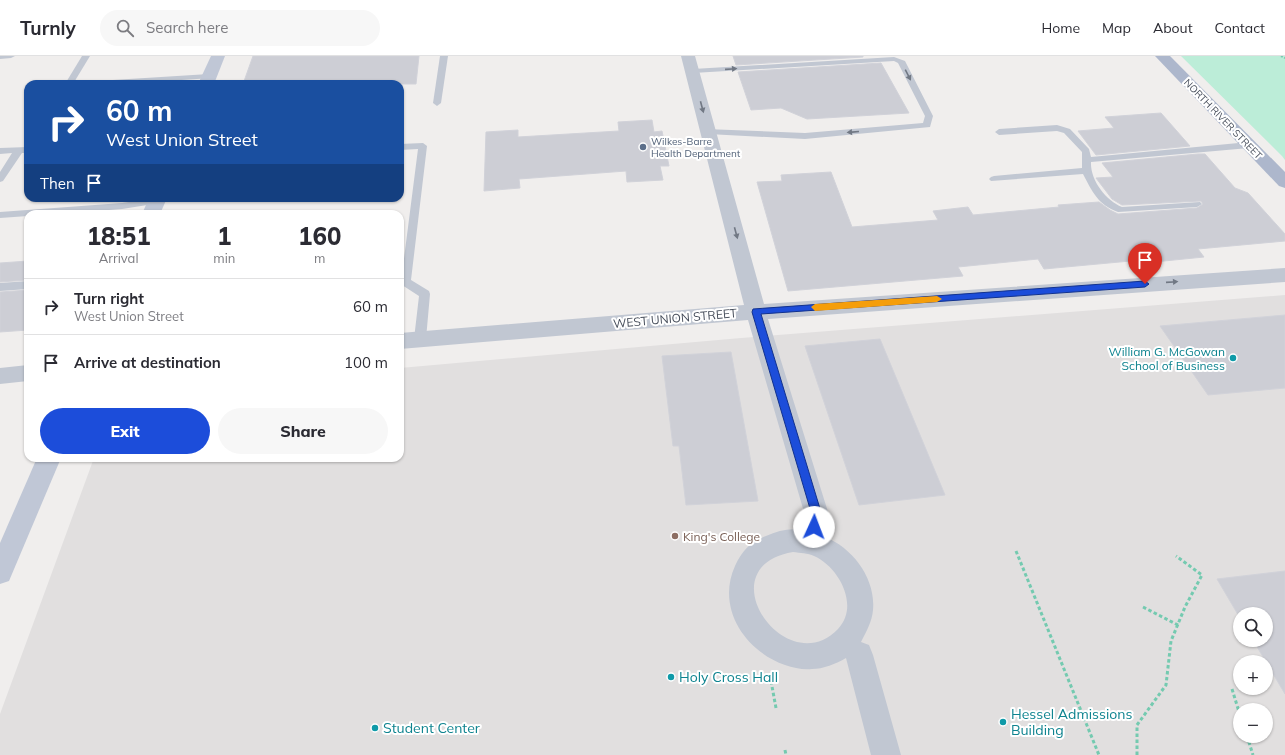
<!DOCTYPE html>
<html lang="en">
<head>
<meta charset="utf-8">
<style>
	body { margin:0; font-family:Mulish,sans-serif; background:#f7f7f7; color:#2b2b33; height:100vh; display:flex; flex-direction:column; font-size:15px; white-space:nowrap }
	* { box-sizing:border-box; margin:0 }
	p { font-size:13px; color:#7c7c81 }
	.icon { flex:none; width:22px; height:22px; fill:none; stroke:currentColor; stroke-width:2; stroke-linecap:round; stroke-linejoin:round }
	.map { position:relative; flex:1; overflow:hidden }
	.drawer { position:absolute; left:24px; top:154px; width:380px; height:252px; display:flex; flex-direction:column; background:#fff; border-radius:12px; box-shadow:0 1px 3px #0004 }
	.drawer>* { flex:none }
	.top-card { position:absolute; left:24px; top:24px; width:380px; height:122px; border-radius:12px; box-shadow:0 1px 3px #0004; background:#1a4fa0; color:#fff; overflow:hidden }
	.buttons { position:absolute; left:1233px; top:551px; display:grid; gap:8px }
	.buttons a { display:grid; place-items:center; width:40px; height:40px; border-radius:50%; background:#fff; box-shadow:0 1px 3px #0004; font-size:20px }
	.pin { position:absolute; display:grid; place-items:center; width:34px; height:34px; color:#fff; margin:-41px -17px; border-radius:50% 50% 50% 0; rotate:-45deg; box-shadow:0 0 4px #0007 }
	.pin .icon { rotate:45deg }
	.me { position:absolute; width:44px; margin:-22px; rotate:2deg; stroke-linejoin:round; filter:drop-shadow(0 0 3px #0008) }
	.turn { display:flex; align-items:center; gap:14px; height:84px; padding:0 16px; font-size:18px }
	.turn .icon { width:52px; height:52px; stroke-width:2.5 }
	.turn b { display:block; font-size:28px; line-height:34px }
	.then { display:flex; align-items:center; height:38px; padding:0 16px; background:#0003; gap:8px; font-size:15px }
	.eta { display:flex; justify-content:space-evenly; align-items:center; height:68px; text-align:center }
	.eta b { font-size:24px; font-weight:800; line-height:28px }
	.action { display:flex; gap:8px; margin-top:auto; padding:8px 16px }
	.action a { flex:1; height:46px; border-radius:24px; background:#1c4dda; color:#fff; font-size:16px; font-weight:800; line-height:46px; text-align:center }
	.action a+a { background:#f7f7f7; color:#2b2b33 }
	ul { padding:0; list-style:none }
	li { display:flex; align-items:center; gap:12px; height:56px; padding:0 16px; border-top:1px solid #e1e1e2 }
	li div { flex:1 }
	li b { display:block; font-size:15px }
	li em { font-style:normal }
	header { display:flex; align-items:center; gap:24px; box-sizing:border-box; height:56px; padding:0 20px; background:#fff; border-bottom:1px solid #e1e1e2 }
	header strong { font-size:19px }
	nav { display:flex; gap:22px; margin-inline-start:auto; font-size:14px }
	.search { width:280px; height:36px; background:#f7f7f7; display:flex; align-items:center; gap:10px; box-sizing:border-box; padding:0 14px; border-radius:22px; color:#7c7c81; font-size:15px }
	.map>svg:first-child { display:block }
</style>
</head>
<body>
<header>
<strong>Turnly</strong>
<div class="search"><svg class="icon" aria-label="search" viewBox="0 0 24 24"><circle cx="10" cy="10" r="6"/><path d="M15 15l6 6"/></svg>Search here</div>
<nav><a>Home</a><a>Map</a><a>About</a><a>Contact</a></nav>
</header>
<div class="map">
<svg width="1285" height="699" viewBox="0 0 1285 699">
	<rect width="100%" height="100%" fill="#f0eeed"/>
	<path fill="#e1dfdf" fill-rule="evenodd" d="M1285,239V699H0V658L94,402H400V312L741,282ZM1240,558H1266V584H1240ZM1240,606H1266V632H1240ZM1240,654H1266V680H1240Z"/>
	<path fill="#bcedd8" d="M1181,0H1285V104L1282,100Z"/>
	<g fill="#cdced5" stroke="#d1d2d9">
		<path d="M253,0H419L416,28H243Z"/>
		<path d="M733,0H863V1L736,9Z"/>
		<path d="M881,7L909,57L807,63L781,52L751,54L738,16Z"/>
		<path d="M1161,57L1190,90L1096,99L1078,75L1114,72L1105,61Z"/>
		<path d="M652,64L654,76L662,75L669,110H660L663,124L627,126L626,115L519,123L520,132L484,135L486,76L518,74V81L619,75L618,66Z"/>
		<path d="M1198,98H1205L1235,132L1248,137L1285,178V185L1198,193L1204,201L1154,206L1152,203L1044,213L1038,203L958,211L963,220L788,235L757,126L782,125L781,119L831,116L852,171L938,164L933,155L968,151L973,159L1059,151L1058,149L1099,146L1110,154L1118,158L1197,152L1203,148L1201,145L1122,149L1112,143L1096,122L1113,121L1102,107Z"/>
		<path d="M28,205V224L0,226V207Z"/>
		<path d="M28,234V274L0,276V236Z"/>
		<path d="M1285,259V332L1208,339L1160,270Z"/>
		<path d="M880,283L945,439L859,449L805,290Z"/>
		<path d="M731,296L758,445L686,449L679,390H673L662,300Z"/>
		<path d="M1285,515V638L1253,584H1266V558H1240V562L1217,523Z"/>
	</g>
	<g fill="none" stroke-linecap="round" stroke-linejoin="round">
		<path stroke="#74cab0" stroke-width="2" stroke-dasharray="2 1.5" stroke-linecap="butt" d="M1281,0L1285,2"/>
		<g stroke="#74cab0" stroke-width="3" stroke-dasharray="3.5 2.5" stroke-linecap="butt">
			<path d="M1016,495L1099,699"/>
			<path d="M1143,551L1178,569"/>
			<path d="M771,625L776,652"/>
			<path d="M1232,633L1240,659"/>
			<path d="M1247,680L1253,699"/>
			<path d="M785,694L786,699"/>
			<path d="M1137,699V669L1166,629L1171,585L1185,551L1202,519L1176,500"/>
		</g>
		<g fill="#c1c7d2" fill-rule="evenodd">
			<path d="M0,0H15L11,2L0,3Z"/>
			<path d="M82,0H90L73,28H65Z"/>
			<path d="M440,0H448L441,47L437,50L433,47Z"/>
			<path d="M894,1L905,5L933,60L930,71L805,83L708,78L705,77L704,75L705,73L805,77L923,67L925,60L898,7L894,5L693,17L689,15L693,13Z"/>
			<path d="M209,18L213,20L212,22L120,28H77L81,26Z"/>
			<path d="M1057,69L1070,73L1089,93L1091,101L1249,86L1253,89L1249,92L1091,106C1090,124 1106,145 1122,151L1200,146L1202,148L1197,151L1118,156C1098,149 1092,135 1083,118L991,125L989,123L991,121L994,120L1082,112V96L1064,77L1057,75L999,79L995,76L999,73Z"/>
			<path d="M423,87L427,90L411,224L429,235L430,238L426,283L424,286L420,287L416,286L414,283L419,240L402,229L401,226L418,93L400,94V88Z"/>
			<path d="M28,91V97H22L3,125L0,126V116L12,97L0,98V92Z"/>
			<path d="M156,142L160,143L162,145L160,147L122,153L57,158H28V160L0,162V156L122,147Z"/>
			<path d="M28,225V233L0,235V227Z"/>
		</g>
		<g fill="#c1c7d2" fill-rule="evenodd">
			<path d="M681,0H695L764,248L1285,212V226L768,263L828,456L825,481C853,492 876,523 873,554C872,566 866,576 861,586L869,589L873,599L901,699H871L846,602C836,608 823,613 812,613C803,614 794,612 785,609C745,595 716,552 735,510C742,495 750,486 766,480C778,475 789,472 801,474L804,456L748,264L400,293V277L744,249ZM793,496C800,497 808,497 814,500C839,511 860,550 838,573C786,627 705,511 793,496Z"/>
			<path d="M28,309V325L0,328V312Z"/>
		</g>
		<g fill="#c0c7d6" fill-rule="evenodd">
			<path d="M211,0H225L214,28H198Z"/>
			<path d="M149,142H167L160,158H142Z"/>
			<path d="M37,402H61L9,525L0,528V487Z"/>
		</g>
		<path fill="#adb7cc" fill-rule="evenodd" d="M1155,0H1170L1285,116V132L1279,130Z"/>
	</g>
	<defs><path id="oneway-solid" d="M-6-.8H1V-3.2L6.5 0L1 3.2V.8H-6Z"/></defs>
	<g fill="#717884">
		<use href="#oneway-solid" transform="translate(731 13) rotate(-4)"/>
		<use href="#oneway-solid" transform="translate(908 19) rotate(63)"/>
		<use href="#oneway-solid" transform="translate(702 51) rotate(75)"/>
		<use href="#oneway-solid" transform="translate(853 76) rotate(175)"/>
		<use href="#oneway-solid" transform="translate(736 177) rotate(75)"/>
		<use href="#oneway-solid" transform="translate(1172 226) rotate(-4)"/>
	</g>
	<path fill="#1c4dda" stroke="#12328e" d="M1145,225L1149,228L1145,231L761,258L821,456L818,475L814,476L811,475L809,471L811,456L752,256L753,253Z"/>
	<path fill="#f59e0b" d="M937,240L942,243L937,246L815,255L811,251L815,248Z"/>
	<circle fill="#5c6f8a" stroke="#fff" stroke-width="1.5" cx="643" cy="91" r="4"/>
	<g fill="#0f9aa8" stroke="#fff" stroke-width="1.5">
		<circle cx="1233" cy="302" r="4"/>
		<circle cx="671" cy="621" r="4"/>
		<circle cx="1003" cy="666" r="4"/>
		<circle cx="375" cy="672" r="4"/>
	</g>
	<circle fill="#8d6e63" stroke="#fff" stroke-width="1.5" cx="675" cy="480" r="4"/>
	<g text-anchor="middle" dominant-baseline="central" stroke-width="4" stroke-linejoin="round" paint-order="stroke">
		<g font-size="10" fill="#464d5a" stroke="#fff">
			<text transform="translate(1223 63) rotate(46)">NORTH RIVER STREET</text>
		</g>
		<g font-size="10" fill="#4e5e75" stroke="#fff" text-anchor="start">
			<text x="651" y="85">Wilkes-Barre<tspan x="651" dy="12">Health Department</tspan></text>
		</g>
		<g font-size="12" fill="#464d5a" stroke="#fff">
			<text transform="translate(675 262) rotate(-5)">WEST UNION STREET</text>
		</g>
		<g font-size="12" fill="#0d838f" stroke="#fff" text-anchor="end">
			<text x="1225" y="295">William G. McGowan<tspan x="1225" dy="14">School of Business</tspan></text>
		</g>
		<g font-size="12" fill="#785e54" stroke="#fff" text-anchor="start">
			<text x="683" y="480">King's College</text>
		</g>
		<g font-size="14" fill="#0d838f" stroke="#fff" text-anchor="start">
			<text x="679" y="621">Holy Cross Hall</text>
			<text x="1011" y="658">Hessel Admissions<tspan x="1011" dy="16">Building</tspan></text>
			<text x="383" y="672">Student Center</text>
		</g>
	</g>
</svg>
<div class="buttons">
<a><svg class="icon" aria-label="search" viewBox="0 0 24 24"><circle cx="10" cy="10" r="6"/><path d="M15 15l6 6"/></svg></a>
<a>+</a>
<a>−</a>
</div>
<div class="pin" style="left:1145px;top:228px;background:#d93025"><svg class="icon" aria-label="arrive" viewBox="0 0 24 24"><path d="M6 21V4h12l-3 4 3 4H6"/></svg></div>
<svg class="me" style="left:814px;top:471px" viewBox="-20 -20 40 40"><circle r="19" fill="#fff"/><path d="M0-13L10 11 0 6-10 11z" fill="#1c4dda"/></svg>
<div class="top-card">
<div class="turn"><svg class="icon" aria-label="right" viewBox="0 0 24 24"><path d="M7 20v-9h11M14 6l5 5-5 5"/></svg><div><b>60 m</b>West Union Street</div></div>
<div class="then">Then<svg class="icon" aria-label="arrive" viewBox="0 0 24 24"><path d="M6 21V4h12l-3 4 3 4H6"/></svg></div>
</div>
<section class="drawer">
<div class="eta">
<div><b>18:51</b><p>Arrival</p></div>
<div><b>1</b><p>min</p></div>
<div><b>160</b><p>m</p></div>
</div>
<ul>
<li><svg class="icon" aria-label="right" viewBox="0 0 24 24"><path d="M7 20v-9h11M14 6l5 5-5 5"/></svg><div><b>Turn right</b><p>West Union Street</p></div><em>60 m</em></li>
<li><svg class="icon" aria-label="arrive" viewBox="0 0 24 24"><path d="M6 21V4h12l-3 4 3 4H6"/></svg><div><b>Arrive at destination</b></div><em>100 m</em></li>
</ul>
<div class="action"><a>Exit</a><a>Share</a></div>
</section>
</div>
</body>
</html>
